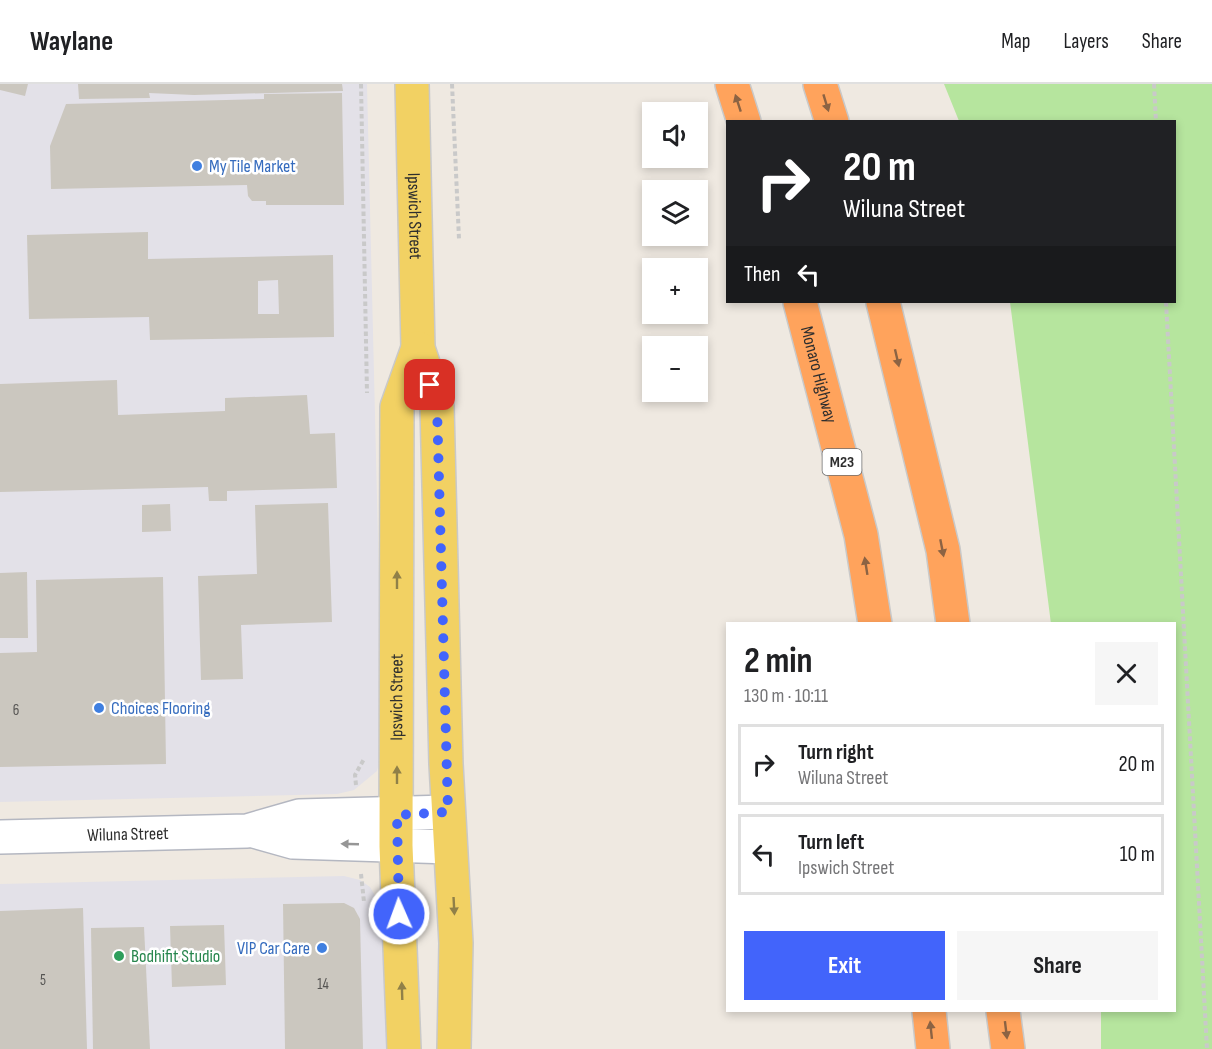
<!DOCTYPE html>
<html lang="en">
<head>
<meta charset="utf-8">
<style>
	body { margin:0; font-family:"Sofia Sans Condensed",sans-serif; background:#f6f6f6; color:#202124; height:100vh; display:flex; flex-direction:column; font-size:22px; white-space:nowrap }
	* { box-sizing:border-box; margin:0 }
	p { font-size:20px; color:#757577 }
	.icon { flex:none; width:33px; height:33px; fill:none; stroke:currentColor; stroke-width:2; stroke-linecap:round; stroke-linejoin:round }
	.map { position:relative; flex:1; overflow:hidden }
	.sheet { position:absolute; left:726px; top:538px; width:450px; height:390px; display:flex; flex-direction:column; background:#fff; border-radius:0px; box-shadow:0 3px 9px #0003 }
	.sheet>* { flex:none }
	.hud { position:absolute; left:726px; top:36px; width:450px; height:183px; border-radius:0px; box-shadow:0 3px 9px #0003; background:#202124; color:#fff; overflow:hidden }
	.fabs { position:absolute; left:642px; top:18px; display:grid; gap:12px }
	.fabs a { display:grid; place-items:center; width:66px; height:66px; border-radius:0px; background:#fff; box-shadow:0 3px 9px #0003; font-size:30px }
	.pin { position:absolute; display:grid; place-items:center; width:51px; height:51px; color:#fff; margin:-26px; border-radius:12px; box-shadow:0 3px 9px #0006 }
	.me { position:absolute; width:66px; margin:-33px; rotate:358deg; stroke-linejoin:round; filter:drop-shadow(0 0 4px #0008) }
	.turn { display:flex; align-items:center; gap:21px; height:126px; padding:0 18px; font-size:27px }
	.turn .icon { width:78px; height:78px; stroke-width:2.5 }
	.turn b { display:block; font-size:42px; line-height:51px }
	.then { display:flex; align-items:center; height:57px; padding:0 18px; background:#0003; gap:12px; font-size:22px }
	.round { display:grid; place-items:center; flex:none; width:63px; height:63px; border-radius:0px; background:#f6f6f6 }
	.overview { display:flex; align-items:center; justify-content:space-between; height:102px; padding:0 18px }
	h1 { font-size:36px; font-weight:700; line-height:45px }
	.cta { display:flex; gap:12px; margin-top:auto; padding:12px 18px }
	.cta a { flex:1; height:69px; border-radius:0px; background:#4264fb; color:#fff; font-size:24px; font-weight:700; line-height:69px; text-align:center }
	.cta a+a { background:#f6f6f6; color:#202124 }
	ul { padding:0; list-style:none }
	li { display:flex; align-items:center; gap:18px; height:81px; margin:0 12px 9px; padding:0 6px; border:3px solid #e0e0e0; border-radius:0px }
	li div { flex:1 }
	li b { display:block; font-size:22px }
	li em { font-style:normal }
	header { display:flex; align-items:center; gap:36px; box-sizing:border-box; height:84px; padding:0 30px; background:#fff; border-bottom:2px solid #e0e0e0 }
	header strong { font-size:28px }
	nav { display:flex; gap:33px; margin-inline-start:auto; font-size:21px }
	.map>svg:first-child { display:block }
</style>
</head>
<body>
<header>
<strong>Waylane</strong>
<nav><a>Map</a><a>Layers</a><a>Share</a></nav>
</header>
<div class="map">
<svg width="1212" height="965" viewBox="0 0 1212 965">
	<rect width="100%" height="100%" fill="#efe9e1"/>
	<g fill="#e3e1e8">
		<path d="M0,0H367L383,663L377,687L354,706L337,710L0,718Z"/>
		<path d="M344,792L360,796L370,803L383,825L391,965H0V800Z"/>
	</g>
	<path fill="#b6e59e" d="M944,0H1212V965H1101V927H1174V540H1051L1010,218H1174V38L959,37Z"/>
	<g fill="#cbc7bf" fill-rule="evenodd">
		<path d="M0,0H28L25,12L0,6Z"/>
		<path d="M78,0H342L343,7L194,11L149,9L150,14L79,15Z"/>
		<path d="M342,9L344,121H266V117H252L248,112L247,101L51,105L50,62L66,20L264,15V10Z"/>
		<path d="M148,148V175L333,171L334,253L150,256L149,233L29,235L27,151ZM278,196L279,230H258V197Z"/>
		<path d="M117,296L118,331L225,327V314L307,311L310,350L335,349L337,404L227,407V417H209L208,403L0,408V300Z"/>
		<path d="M328,419L332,538L241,541L243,595L201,596L198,492L257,490L255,421Z"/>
		<path d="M170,420L171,447L142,448V421Z"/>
		<path d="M27,488L28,554H0V489Z"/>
		<path d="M163,493L166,680L0,683V569L37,568L36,496Z"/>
		<path d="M344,819L354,824L360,835L363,965H285L283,820Z"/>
		<path d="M83,824L87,965H0V827Z"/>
		<path d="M224,841L226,901L172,903L170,842Z"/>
		<path d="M144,843L150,965H93L91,844Z"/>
	</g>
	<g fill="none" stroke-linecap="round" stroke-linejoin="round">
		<g stroke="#b4b7c1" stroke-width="36">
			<g id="minor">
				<path d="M254,747L293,758L450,763"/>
				<path id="s1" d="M0,753L247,747L299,732L448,728"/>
			</g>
		</g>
		<g stroke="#c9c9c9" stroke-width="36">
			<g id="major">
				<path id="s2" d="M412,0L418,264L437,322L446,680L456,859L454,965"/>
				<path id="s3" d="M404,965L396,762L397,323L418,264"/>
			</g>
		</g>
		<g stroke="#c9c9c9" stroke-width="36">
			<g id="highway">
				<path d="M732,0L744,38"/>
				<path d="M820,0L832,38"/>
				<path id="s4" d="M800,218L861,451L875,540"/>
				<path d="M883,218L943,466L953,540"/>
				<path d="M929,927L933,965"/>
				<path d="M1003,927L1008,965"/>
			</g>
		</g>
		<g stroke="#c9c9c9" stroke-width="4" stroke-dasharray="4.5 3" stroke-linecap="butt">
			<path d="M361,0L367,309"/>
			<path d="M452,0L459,155"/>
			<path d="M1154,0L1156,38"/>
			<path d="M1166,218L1207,965"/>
			<path d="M356,701L355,691L364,675"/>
			<path d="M361,790L364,818"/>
		</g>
		<use href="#minor" stroke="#fff" stroke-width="33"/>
		<use href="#major" stroke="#f2d163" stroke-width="33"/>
		<use href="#highway" stroke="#ffa35c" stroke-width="33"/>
	</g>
	<defs><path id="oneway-solid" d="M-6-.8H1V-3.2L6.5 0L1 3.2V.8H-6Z" transform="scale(1.5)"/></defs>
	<g fill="#8c6343">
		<use href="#oneway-solid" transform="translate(738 19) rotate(-108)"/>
		<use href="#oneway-solid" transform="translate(826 19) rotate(73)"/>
		<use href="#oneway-solid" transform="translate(897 274) rotate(77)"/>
		<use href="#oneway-solid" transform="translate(942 464) rotate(79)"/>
		<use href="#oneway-solid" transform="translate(866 482) rotate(-99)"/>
		<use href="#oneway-solid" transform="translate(931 946) rotate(-96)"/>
		<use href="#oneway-solid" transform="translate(1006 946) rotate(83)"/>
	</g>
	<g fill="#908048">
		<use href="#oneway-solid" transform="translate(397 496) rotate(-90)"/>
		<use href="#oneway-solid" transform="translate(397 691) rotate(-90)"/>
		<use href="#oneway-solid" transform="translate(454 822) rotate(87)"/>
		<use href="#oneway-solid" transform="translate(402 907) rotate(-92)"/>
	</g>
	<use fill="#969696" href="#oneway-solid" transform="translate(350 760) rotate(-178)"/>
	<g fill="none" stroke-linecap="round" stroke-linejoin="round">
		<path stroke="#4264fb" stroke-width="10" stroke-dasharray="0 18" d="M399,830L397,731L448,728L437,322L430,301"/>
	</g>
	<g fill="#3f7fe0" stroke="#fff" stroke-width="2">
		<circle cx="197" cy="82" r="6"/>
		<circle cx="99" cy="624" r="6"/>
		<circle cx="322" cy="864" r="6"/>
	</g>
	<circle fill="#2e9e5b" stroke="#fff" stroke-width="2" cx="119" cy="872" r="6"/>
	<g text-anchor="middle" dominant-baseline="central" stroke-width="5" stroke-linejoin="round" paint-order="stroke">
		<g font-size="15" fill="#555452">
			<text x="16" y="626">6</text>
			<text x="43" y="896">5</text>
			<text x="323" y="900">14</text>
		</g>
		<rect fill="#fff" stroke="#6d6d6d" stroke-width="1.5" x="822.5" y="365" width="39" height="26" rx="4.5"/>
		<g font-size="16" font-weight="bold" fill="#2e2e2e">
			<text x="842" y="378">M23</text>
		</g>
		<g font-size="18" fill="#366cbe" stroke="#fff" text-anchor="start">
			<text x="209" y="82">My Tile Market</text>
			<text x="111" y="624">Choices Flooring</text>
			<text x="310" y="864" text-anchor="end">VIP Car Care</text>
		</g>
		<g font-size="18" fill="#2e2e2e" stroke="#fff">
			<text stroke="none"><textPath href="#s2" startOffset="132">Ipswich Street</textPath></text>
			<text stroke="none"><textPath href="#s4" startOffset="75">Monaro Highway</textPath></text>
			<text stroke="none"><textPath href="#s3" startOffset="352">Ipswich Street</textPath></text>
			<text stroke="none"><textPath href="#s1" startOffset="128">Wiluna Street</textPath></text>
		</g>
		<g font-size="18" fill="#27864d" stroke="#fff" text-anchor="start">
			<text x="131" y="872">Bodhifit Studio</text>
		</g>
	</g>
</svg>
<div class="fabs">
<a><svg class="icon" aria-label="sound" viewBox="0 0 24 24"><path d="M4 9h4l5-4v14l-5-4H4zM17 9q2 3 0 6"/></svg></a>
<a><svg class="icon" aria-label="layers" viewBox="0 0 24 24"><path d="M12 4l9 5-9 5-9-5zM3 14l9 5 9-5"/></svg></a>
<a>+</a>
<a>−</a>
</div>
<div class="pin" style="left:430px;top:301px;background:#d93025"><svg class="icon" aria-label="arrive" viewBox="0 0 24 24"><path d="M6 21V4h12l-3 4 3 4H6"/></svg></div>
<svg class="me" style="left:399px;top:830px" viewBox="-20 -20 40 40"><circle r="17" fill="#4264fb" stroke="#fff" stroke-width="3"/><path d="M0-11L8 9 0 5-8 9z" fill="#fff"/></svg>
<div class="hud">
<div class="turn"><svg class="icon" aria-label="right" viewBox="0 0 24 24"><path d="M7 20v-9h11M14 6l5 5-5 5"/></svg><div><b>20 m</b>Wiluna Street</div></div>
<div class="then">Then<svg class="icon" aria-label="left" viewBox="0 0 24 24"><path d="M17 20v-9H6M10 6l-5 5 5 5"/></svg></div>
</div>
<section class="sheet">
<div class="overview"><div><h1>2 min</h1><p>130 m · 10:11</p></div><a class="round"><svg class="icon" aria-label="close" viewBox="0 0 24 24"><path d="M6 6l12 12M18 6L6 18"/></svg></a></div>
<ul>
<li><svg class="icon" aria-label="right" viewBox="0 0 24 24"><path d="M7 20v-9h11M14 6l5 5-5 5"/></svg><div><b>Turn right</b><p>Wiluna Street</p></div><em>20 m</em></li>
<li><svg class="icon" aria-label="left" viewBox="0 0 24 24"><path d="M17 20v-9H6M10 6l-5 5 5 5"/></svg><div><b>Turn left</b><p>Ipswich Street</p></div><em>10 m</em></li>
</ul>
<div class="cta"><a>Exit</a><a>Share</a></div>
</section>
</div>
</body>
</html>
